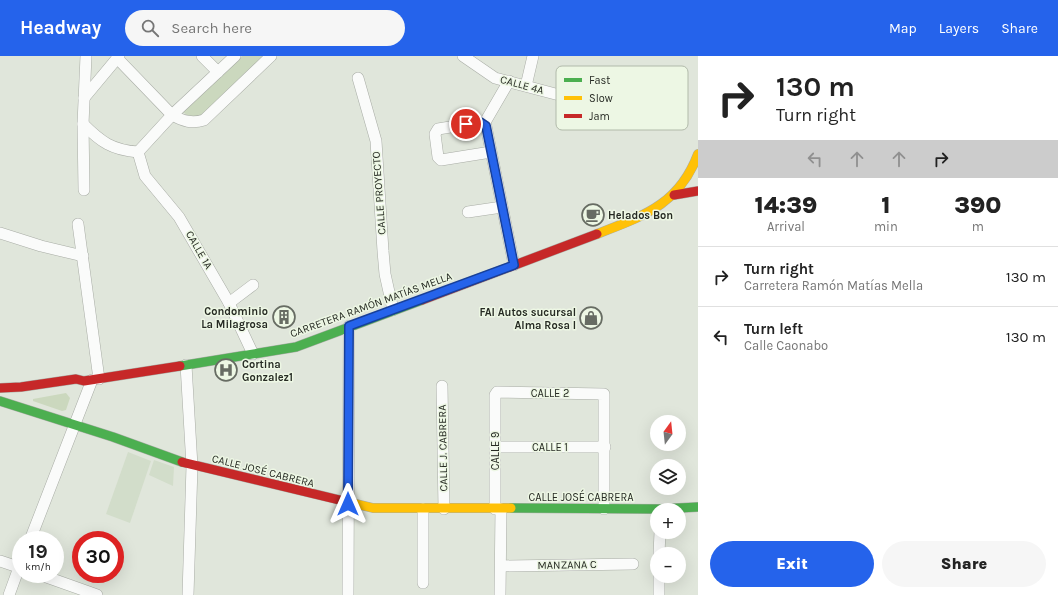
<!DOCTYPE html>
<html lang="en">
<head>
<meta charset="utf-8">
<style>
	body { margin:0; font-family:Karla,sans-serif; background:#f6f6f6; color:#222; height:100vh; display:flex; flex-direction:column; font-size:15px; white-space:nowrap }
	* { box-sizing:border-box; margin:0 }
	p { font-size:13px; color:#767676 }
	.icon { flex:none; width:22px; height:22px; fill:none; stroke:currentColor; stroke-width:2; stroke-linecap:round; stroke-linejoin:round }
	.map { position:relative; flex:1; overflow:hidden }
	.details { display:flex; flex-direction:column; background:#fff; width:360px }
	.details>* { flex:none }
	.hud { background:#fff; color:#222; overflow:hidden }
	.needle { width:26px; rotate:15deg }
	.controls { position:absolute; left:650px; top:359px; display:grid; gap:8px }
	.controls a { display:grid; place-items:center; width:36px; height:36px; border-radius:50%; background:#fff; box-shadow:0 4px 16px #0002; font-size:20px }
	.speed { position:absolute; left:12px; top:475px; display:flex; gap:8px; font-size:20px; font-weight:700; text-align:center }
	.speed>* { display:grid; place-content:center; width:52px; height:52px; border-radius:50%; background:#fff; box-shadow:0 4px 16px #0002; line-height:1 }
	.speed small { font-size:10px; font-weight:400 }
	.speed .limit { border:6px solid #d22; background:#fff; color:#111 }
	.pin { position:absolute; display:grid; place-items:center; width:34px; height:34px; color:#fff; margin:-17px; border:2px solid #fff; border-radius:50%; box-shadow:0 1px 4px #0007 }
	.me { position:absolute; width:44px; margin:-22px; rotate:0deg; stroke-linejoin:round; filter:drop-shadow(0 0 3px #0008) }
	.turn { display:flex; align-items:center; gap:14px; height:84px; padding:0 12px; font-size:18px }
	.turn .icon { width:52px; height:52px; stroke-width:2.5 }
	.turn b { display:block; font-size:28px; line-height:34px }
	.lanes { display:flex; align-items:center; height:38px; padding:0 12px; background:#0003; justify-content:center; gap:20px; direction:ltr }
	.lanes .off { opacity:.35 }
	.eta { display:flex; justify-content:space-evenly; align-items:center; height:68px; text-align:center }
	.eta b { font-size:24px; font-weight:800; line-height:28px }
	.action { display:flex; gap:8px; margin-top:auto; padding:8px 12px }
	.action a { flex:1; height:46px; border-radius:24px; background:#2563eb; color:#fff; font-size:16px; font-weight:800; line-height:46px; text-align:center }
	.action a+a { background:#f6f6f6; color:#222 }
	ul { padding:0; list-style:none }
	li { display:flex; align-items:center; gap:12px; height:60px; padding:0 12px; border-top:1px solid #e0e0e0 }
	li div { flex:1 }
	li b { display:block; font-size:15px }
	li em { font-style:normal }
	header { display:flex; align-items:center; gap:24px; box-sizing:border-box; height:56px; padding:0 20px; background:#2563eb; color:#fff }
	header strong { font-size:19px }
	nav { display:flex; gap:22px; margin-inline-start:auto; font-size:14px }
	.search { width:280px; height:36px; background:#f6f6f6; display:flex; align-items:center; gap:10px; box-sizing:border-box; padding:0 14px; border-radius:22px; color:#767676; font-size:15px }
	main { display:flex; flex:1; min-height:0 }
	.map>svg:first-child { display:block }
</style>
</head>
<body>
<header>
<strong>Headway</strong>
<div class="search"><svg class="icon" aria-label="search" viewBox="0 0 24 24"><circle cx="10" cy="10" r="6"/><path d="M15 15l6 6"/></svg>Search here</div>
<nav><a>Map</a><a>Layers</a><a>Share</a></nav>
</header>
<main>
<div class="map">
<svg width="698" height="539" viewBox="0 0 698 539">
	<rect width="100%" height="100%" fill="#e0e6db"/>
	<g fill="#d2ddca">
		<path d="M128,396L151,405L130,467L106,458Z"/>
		<path d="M154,404L174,411L173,430L149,419Z"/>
	</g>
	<g fill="#cbd8be">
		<path d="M242,0H264L201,60L191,62L183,56Z"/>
		<path d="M66,337L70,342L66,354L62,355L33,345V343Z"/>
	</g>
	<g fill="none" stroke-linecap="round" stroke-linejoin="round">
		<g stroke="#a8aca5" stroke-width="12">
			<g id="street">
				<path d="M202,0L218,16"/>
				<path d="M463,0L495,22L563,40"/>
				<path d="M117,2L172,59C183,65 192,68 204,64L271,0"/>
				<path d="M358,22L376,85L383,195L385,218L393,254"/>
				<path d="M526,30L533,0"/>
				<path d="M84,42L119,0"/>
				<path d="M83,68C101,86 112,94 138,96"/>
				<path d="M484,68L509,25"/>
				<path d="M138,96L145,120L179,161L229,247L253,298"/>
				<path d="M138,96L172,59L235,0"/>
				<path d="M491,96L441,104L438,101L435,78L438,73L481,66L486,70L514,209"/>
				<path d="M84,134L83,68L86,0"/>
				<path d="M468,156L502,151"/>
				<path d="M78,168L99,323"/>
				<path d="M0,177L41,190L83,200"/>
				<path d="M229,247L253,229"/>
				<path d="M186,309L192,410L188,539"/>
				<path d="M442,330L444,453"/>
				<path d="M495,391H605"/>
				<path d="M495,453V339L497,336L604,338V453"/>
				<path d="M30,484L92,324"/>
				<path d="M659,498L660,476"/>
				<path d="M0,505L21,512"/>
				<path d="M501,510L633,508"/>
				<path d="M38,518L97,539"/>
				<path d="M423,527V453"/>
				<path d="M9,539L21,506"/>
				<path d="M348,539L349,270"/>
				<path d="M500,539L501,453"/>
				<path d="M659,539V520"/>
			</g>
		</g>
		<g stroke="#a8aca5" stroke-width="10">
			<g id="fast">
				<path d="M180,310L296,291L422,244"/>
				<path d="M0,345L113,381L182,406"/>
				<path d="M511,452L660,453L698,451"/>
			</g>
		</g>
		<g stroke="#a8aca5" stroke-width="10">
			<g id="slow">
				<path d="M597,178C643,160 679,149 698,98"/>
				<path d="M344,445L373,452H511"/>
			</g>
		</g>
		<g stroke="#a8aca5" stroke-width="10">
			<g id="jam">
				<path d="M674,139L698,135"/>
				<path d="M422,244L597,178"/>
				<path d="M0,332L21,331L76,323L84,325L180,310"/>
				<path d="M182,406L344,445"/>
			</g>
		</g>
		<use href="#street" stroke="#fafbfa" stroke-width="11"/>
		<use href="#fast" stroke="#4caf50" stroke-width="9"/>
		<use href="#slow" stroke="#ffc107" stroke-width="9"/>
		<use href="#jam" stroke="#c62828" stroke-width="9"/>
	</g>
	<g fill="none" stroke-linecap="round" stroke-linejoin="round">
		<g stroke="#184099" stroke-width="10">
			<path id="route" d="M348,448L349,270L514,209L486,70L480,66L466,68"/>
		</g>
		<use href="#route" stroke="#2563eb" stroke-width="7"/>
	</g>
	<defs>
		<g id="cafe-ring" transform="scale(1.15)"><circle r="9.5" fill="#edf7e4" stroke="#676c63" stroke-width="1.5"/><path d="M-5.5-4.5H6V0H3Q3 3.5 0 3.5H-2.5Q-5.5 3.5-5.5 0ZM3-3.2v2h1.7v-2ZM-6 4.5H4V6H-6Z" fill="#676c63"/></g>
		<g id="building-ring" transform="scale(1.15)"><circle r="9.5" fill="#edf7e4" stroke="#676c63" stroke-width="1.5"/><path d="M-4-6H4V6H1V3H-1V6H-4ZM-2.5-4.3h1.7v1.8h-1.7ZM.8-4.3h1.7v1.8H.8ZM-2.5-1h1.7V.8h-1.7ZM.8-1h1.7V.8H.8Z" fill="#676c63"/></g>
		<g id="shop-ring" transform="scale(1.15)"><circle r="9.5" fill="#edf7e4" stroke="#676c63" stroke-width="1.5"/><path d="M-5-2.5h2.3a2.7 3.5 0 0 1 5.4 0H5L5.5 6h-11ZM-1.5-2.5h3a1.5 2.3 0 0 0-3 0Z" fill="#676c63"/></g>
		<g id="hospital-ring" transform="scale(1.15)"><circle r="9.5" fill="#edf7e4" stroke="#676c63" stroke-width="1.5"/><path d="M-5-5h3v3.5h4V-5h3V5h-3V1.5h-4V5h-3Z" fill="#676c63"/></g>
	</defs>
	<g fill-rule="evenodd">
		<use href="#cafe-ring" x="593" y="159"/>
		<use href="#building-ring" x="284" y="261"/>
		<use href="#shop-ring" x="591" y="262"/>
		<use href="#hospital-ring" x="226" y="314"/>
	</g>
	<g text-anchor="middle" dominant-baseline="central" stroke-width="3" stroke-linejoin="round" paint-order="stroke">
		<g font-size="11" fill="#262a23" stroke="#edf7e4">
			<text transform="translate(522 29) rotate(15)">CALLE 4A</text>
			<text transform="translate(379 137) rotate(-94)">CALLE PROYECTO</text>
			<text transform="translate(199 194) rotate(60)">CALLE 1A</text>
			<text transform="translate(371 249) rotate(-20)">CARRETERA RAMÓN MATÍAS MELLA</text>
			<text x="550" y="337">CALLE 2</text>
			<text x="550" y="391">CALLE 1</text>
			<text transform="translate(443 392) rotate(-91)">CALLE J. CABRERA</text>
			<text transform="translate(495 395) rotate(-90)">CALLE 9</text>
			<text transform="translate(263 415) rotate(14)">CALLE JOSÉ CABRERA</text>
			<text x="581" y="441">CALLE JOSÉ CABRERA</text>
			<text transform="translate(567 509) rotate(-1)">MANZANA C</text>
		</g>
		<g font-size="11" font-weight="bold" fill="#262a23" stroke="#edf7e4" text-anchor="start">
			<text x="608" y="159">Helados Bon</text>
			<text x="268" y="255" text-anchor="end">Condominio<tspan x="268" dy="13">La Milagrosa</tspan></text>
			<text x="576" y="256" text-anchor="end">FAI Autos sucursal<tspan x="576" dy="13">Alma Rosa I</tspan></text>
			<text x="242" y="308">Cortina<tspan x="242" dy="13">Gonzalez1</tspan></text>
		</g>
	</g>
	<rect x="556" y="10" width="132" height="64" rx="6" fill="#edf7e4" stroke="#b1baaa" stroke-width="1"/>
	<rect x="564" y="22" width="18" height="4" fill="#4caf50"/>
	<rect x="564" y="40" width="18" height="4" fill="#ffc107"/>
	<rect x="564" y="58" width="18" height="4" fill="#c62828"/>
	<g font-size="11" fill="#262a23">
		<text x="589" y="28">Fast</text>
		<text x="589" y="46">Slow</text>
		<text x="589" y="64">Jam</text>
	</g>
</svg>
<div class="controls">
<a><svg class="needle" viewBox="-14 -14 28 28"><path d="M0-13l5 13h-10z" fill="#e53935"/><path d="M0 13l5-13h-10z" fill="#767676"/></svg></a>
<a><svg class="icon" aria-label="layers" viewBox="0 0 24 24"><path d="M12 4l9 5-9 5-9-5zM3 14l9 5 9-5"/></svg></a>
<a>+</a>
<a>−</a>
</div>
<div class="speed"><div>19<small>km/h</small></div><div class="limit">30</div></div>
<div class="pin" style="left:466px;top:68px;background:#d93025"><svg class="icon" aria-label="arrive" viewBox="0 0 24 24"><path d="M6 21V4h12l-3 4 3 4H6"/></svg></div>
<svg class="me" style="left:348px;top:448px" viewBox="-20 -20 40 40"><path d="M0-17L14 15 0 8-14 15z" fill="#2563eb" stroke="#fff" stroke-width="4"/></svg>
</div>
<section class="details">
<div class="hud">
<div class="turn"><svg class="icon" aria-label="right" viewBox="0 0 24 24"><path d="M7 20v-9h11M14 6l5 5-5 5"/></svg><div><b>130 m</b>Turn right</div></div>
<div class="lanes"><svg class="icon off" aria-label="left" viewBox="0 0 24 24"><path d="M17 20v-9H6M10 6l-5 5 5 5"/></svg><svg class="icon off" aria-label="ahead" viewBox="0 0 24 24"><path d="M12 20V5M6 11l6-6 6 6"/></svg><svg class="icon off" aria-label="ahead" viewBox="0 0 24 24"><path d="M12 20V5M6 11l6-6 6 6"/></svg><svg class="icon" aria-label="right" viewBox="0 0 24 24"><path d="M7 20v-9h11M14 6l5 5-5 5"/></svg></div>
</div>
<div class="eta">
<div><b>14:39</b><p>Arrival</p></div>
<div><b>1</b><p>min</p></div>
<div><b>390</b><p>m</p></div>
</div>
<ul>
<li><svg class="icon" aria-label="right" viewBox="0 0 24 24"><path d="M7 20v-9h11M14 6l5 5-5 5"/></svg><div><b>Turn right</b><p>Carretera Ramón Matías Mella</p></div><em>130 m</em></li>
<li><svg class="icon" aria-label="left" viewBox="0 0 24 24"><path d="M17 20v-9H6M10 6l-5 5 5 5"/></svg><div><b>Turn left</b><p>Calle Caonabo</p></div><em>130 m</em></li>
</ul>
<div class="action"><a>Exit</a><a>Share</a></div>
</section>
</main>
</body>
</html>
